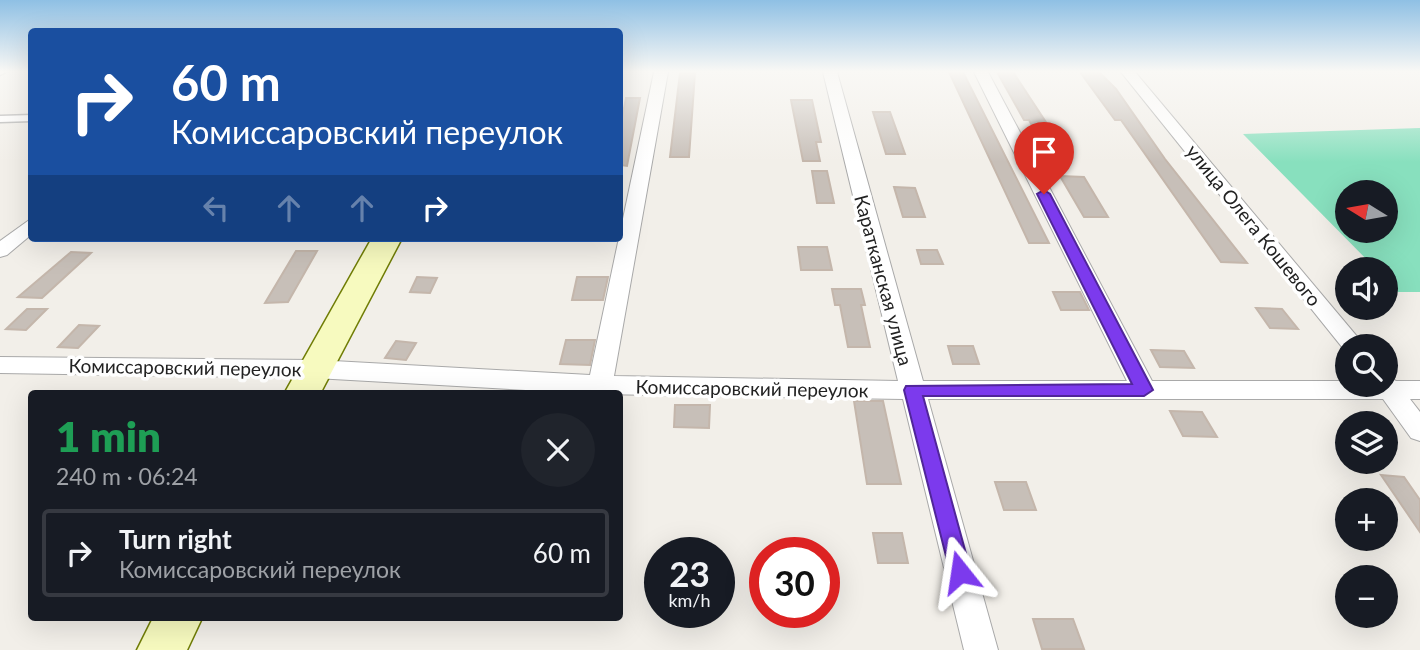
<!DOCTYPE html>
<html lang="en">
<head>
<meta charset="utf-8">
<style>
	body { margin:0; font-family:Lato,sans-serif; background:#20242c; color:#f1f3f6; height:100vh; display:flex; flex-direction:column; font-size:26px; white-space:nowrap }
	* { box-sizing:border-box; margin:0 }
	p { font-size:23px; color:#9ea1a6 }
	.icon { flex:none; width:38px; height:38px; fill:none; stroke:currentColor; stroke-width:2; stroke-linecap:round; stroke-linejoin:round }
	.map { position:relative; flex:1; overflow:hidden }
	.panel { position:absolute; left:28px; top:390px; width:595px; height:231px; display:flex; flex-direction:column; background:#171b24; border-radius:7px; box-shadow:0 7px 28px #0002 }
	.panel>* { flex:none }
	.banner { position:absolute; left:28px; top:28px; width:595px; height:214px; border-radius:7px; box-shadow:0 7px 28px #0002; background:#1a4fa0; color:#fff; overflow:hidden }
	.needle { width:46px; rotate:281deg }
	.controls { position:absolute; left:1335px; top:180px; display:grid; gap:14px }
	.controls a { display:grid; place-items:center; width:63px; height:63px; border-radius:50%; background:#171b24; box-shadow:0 7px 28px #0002; font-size:35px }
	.speed { position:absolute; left:644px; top:537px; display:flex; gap:14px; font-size:35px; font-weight:700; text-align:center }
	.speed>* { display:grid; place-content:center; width:91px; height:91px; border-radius:50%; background:#171b24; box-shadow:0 7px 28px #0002; line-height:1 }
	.speed small { font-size:18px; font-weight:400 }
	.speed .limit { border:10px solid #d22; background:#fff; color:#111 }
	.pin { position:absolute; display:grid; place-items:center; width:60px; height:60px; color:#fff; margin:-72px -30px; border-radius:50% 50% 50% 0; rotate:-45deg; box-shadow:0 0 7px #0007 }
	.pin .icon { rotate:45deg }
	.me { position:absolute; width:77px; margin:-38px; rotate:345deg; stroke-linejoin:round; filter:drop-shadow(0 0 5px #0008) }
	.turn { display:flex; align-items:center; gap:24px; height:147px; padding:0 28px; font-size:32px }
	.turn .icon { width:91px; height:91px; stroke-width:2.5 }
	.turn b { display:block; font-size:49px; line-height:60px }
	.lanes { display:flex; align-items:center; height:66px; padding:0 28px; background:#0003; justify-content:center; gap:35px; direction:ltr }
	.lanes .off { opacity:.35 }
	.round { display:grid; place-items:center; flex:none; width:74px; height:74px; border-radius:37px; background:#20242c }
	.overview { display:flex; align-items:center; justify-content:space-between; height:119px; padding:0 28px }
	h1 { font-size:42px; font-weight:800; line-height:52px; color:#1e9e55 }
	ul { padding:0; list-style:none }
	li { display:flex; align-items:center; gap:21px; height:88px; margin:0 14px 10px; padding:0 14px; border:4px solid #363941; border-radius:7px }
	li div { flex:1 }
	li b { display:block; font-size:26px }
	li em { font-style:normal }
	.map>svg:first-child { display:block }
</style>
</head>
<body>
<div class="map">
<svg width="1420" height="650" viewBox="0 0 1420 650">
	<rect width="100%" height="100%" fill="#f2efe9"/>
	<path fill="#88e0be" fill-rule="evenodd" d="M1420,128V292H1398L1386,280V270L1376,269L1243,134ZM1348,192H1386V231H1348Z"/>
	<g fill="#c7bfb8" stroke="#c4b6ab" stroke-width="2">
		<path d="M949,72H963L1049,243H1029Z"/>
		<path d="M997,72H1013L1059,142H1041L1029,120H1024Z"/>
		<path d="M1080,72H1099L1116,89L1165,159L1247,263L1221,262L1121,120H1115Z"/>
		<path d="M680,73H695L689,157H670Z"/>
		<path d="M626,98H640L627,166L620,165V128Z"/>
		<path d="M791,100H812L821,142H816L820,161H803Z"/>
		<path d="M873,112H890L905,154H886Z"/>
		<path d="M812,171H827L834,203H817Z"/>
		<path d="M1060,176L1084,177L1108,217H1084Z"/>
		<path d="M894,187L915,188L925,217H903Z"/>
		<path d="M798,247H827L832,270H801Z"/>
		<path d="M917,250H937L943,264H921Z"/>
		<path d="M296,251H317L288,302L265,303Z"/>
		<path d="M71,252L91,253L42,298L18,297Z"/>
		<path d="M417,277L437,278L430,293L410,292Z"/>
		<path d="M577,277H608L603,300H572Z"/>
		<path d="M832,289H861L865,305H861L870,347H848L840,305H835Z"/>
		<path d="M1053,292H1080L1089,310H1061Z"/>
		<path d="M1256,308L1282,309L1298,329L1270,328Z"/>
		<path d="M27,309H47L26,330L6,329Z"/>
		<path d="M79,325L99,326L78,348L58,347Z"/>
		<path d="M566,340H595L590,365L560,364Z"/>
		<path d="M396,341L416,343L406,360L385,358Z"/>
		<path d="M948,346H973L979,364H953Z"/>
		<path d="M1151,350L1184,351L1194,368L1160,367Z"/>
		<path d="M854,401H883L901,484H867Z"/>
		<path d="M675,405H710L709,428L674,427Z"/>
		<path d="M1170,411L1202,412L1217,437L1183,436Z"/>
		<path d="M1381,475L1404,477L1420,500V532Z"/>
		<path d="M995,482H1026L1036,510H1004Z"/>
		<path d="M873,533H902L908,563H878Z"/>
		<path d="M1033,619H1073L1084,649H1042Z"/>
	</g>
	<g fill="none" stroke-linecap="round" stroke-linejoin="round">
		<g stroke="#a9a9a9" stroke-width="3">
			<g id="lane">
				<path d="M0,72H6L0,75Z"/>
				<path d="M32,115V121L0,122V116Z"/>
			</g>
		</g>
		<g stroke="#a9a9a9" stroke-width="2">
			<g id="street">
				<path d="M654,72H668L614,376L898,381L823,72H837L923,381H1127L974,72H988L1152,381H1348V385H1386V376L1396,381H1420V399H1410L1420,412V441L1411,438L1383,399H928L998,650H964L903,399L597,394L315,378L0,373V357L315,360L590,375Z"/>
				<path d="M1121,72H1135L1365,346H1348L1346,352Z"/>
				<path d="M32,218V234L7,255L0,257V241Z"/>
			</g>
		</g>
		<g stroke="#707d05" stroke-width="3">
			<g id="secondary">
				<path d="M372,238H402L320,394H284Z"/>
				<path d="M153,618H202L187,650H137Z"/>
			</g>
		</g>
		<use href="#lane" fill="#fff" fill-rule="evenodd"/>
		<use href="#street" fill="#fff" fill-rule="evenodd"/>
		<use href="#secondary" fill="#f7fabf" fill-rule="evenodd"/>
	</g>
	<linearGradient id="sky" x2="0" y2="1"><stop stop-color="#8fc0e4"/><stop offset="0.44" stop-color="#f9f8f5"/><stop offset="1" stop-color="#f9f8f5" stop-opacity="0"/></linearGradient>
	<rect width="1420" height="162" fill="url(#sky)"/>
	<path fill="#7c3aed" stroke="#51269a" stroke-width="2" d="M1044,190L1050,194L1153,390L1144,396H923L971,572L968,579L960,582L953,579L950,572L904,390L906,386L1132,384L1037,194Z"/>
	<g text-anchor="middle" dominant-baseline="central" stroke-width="7" stroke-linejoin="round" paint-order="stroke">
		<g font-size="19" fill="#222" stroke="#fff">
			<text transform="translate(1254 225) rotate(51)">улица Олега Кошевого</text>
			<text transform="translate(884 280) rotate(75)">Каратканская улица</text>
			<text transform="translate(185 367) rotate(1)">Комиссаровский переулок</text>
			<text transform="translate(752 388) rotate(1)">Комиссаровский переулок</text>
		</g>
	</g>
</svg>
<div class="controls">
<a><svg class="needle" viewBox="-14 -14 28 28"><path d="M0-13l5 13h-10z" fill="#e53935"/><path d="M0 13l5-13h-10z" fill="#9ea1a6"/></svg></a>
<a><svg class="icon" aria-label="sound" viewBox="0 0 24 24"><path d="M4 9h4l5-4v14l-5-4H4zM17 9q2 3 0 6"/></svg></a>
<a><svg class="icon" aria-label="search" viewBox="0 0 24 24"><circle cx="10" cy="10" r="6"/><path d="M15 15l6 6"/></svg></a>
<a><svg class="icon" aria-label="layers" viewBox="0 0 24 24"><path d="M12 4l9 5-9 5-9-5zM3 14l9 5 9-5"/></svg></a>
<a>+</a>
<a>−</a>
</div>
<div class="speed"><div>23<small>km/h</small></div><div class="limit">30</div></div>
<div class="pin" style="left:1044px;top:194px;background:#d93025"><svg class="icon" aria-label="arrive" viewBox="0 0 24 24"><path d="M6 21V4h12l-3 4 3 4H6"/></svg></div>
<svg class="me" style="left:960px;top:572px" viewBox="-20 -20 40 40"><path d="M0-17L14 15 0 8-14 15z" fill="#7c3aed" stroke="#fff" stroke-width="4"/></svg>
<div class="banner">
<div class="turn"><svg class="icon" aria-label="right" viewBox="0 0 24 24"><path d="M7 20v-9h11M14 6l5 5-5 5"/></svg><div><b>60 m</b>Комиссаровский переулок</div></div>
<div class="lanes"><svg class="icon off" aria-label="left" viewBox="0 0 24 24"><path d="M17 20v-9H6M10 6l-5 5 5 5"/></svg><svg class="icon off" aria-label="ahead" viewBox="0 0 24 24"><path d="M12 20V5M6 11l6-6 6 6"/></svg><svg class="icon off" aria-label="ahead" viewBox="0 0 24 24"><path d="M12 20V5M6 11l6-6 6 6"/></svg><svg class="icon" aria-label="right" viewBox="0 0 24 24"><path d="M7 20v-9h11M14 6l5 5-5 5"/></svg></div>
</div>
<section class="panel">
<div class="overview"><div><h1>1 min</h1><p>240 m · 06:24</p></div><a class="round"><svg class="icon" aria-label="close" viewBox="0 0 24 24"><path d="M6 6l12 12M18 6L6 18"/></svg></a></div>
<ul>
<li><svg class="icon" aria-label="right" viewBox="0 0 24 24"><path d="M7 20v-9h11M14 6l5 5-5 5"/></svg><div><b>Turn right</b><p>Комиссаровский переулок</p></div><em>60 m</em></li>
</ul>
</section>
</div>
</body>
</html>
